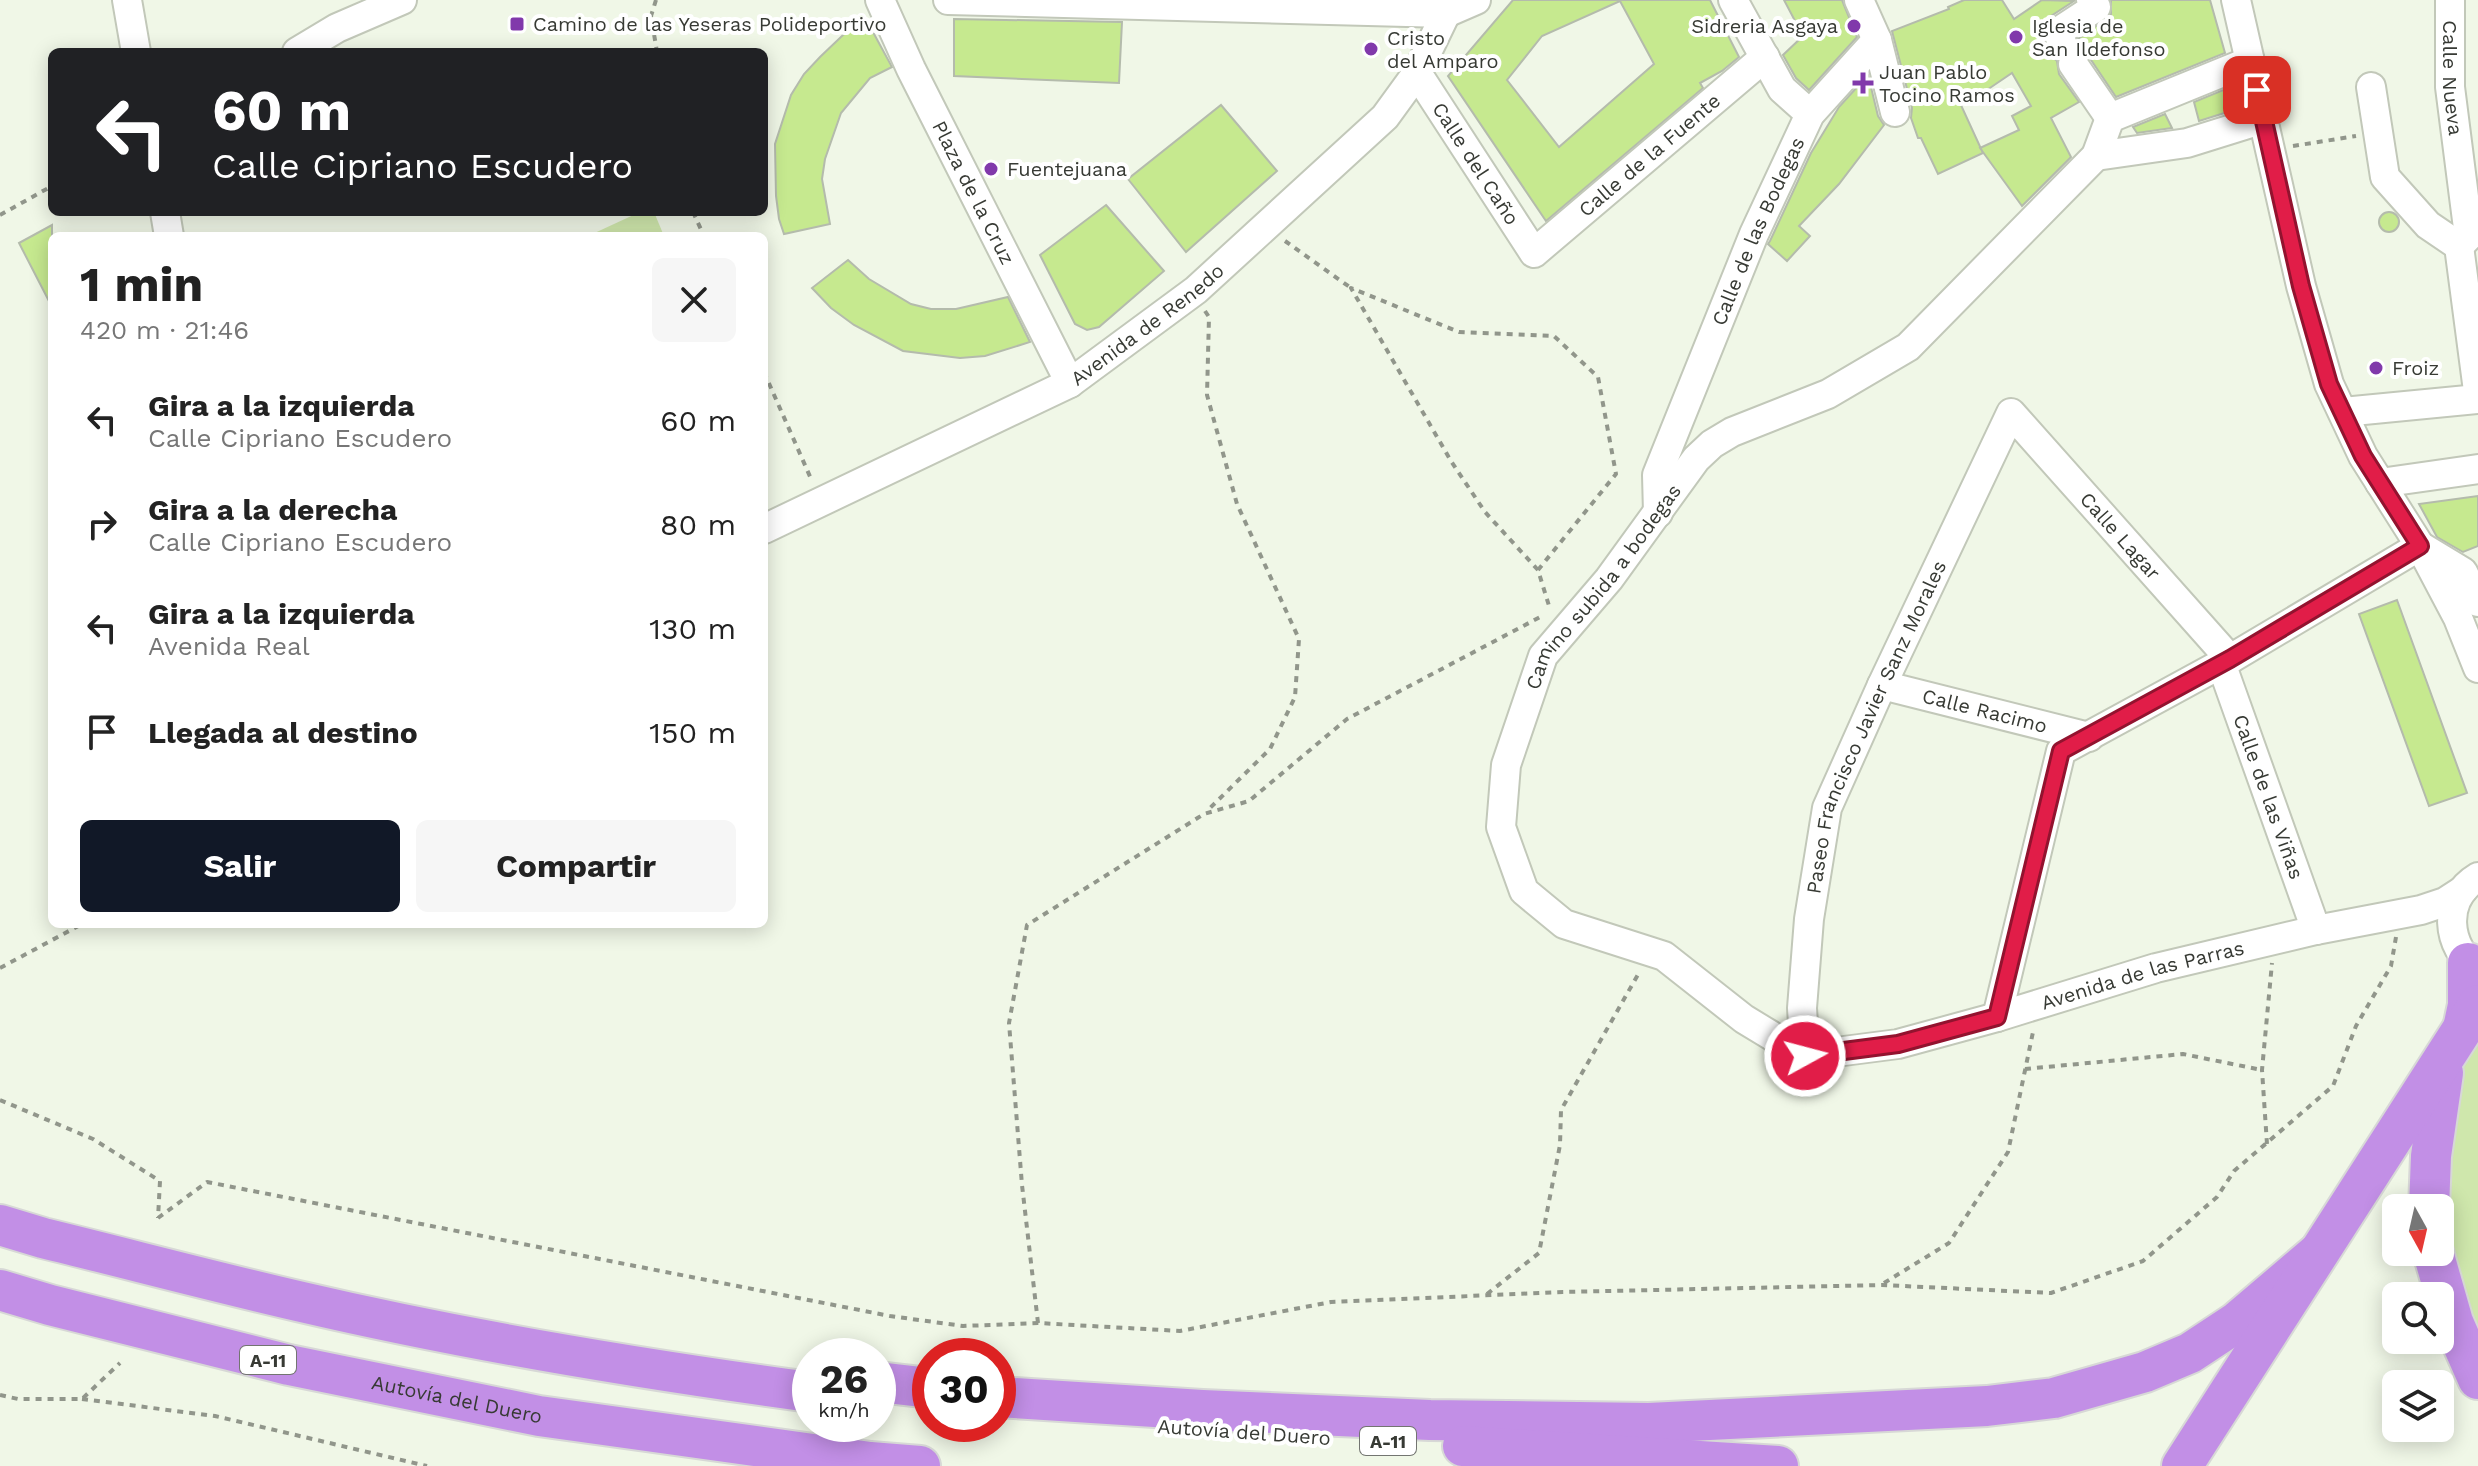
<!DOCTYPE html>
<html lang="es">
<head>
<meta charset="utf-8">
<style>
	body { margin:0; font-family:"Work Sans",sans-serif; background:#f6f6f6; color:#222; height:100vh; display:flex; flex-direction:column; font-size:30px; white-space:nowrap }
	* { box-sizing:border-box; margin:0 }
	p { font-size:26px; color:#767676 }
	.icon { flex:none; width:44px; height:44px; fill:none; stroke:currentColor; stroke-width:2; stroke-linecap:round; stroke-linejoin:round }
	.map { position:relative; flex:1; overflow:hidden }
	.side { position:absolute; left:48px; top:232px; width:720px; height:696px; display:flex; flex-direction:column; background:#fff; border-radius:12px; box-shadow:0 4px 20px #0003 }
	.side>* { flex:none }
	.top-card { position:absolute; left:48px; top:48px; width:720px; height:168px; border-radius:12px; box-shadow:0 4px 20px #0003; background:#202124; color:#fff; overflow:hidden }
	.needle { width:52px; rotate:172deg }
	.fabs { position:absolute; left:2382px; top:1194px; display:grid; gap:16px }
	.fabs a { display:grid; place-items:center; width:72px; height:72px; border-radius:12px; background:#fff; box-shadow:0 4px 20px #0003; font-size:40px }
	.speed { position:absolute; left:792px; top:1338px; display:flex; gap:16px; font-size:40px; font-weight:700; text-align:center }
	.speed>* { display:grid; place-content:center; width:104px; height:104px; border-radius:50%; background:#fff; box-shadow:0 4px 20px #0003; line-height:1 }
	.speed small { font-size:20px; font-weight:400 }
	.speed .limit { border:12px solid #d22; background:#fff; color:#111 }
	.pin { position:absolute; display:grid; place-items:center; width:68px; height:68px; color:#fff; margin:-34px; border-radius:16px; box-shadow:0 4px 12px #0006 }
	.me { position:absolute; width:88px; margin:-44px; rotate:83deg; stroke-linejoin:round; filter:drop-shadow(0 0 6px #0008) }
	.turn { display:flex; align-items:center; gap:28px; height:168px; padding:0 32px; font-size:36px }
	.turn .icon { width:104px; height:104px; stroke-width:2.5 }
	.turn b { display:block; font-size:56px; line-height:68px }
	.round { display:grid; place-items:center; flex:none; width:84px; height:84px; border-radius:12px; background:#f6f6f6 }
	.head { display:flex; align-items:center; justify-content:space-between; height:136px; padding:0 32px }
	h1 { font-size:48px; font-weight:700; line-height:60px }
	.primary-button { display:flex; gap:16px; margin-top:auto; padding:16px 32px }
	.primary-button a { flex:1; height:92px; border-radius:12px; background:#111827; color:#fff; font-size:32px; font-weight:700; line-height:92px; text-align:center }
	.primary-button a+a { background:#f6f6f6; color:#222 }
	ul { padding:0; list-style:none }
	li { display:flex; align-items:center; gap:24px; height:104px; padding:0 32px }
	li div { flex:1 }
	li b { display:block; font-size:30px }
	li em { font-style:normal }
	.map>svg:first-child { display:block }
</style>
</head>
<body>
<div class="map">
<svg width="2478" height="1466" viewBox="0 0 2478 1466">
	<rect width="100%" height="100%" fill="#f0f7e7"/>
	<g fill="#cfe7ac">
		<path d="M640,212H654L664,236H588Z"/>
		<path d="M2478,1029V1341L2449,1259L2440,1179L2459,1070Z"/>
	</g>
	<g fill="#c6e98f" stroke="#b4bbac" stroke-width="2" fill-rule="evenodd">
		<path d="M1513,0H1710L1739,57L1722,71L1700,83L1703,88L1546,221L1448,76ZM1620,1L1654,64L1559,147L1507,80L1542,36Z"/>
		<path d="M1784,0H1842L1857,37L1809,90L1796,78L1783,55L1803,36Z"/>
		<path d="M1964,0H2002L2014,19L2042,0L2074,1L2048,18L2041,31L2047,52L2057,61L2059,74L2079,102L2051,118L2071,157L2022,206L1980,148L2019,130L2012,116L2031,106L2012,73L1984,92L1960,103L1983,153L1938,174L1921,138H1918L1911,118L1912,108L1892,31L1949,9L1948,7Z"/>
		<path d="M2111,0H2210L2225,53L2116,97L2087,54L2080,48L2078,39L2111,15Z"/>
		<path d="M954,19L1122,22L1119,83L954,76Z"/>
		<path d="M867,21L892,67L870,78L841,113L825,159L822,179L830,224L784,234L779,219L776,196L775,144L791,95L804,74L820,57L843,35Z"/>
		<path d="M1868,75L1878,116L1884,125L1839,184L1799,226L1810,236L1787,261L1768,244L1770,241L1811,153L1839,107Z"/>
		<path d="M2228,88L2234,110L2199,121L2194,102Z"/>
		<path d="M1221,105L1277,171L1186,252L1128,179Z"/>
		<path d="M2165,114L2172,128L2137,133L2133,127Z"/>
		<path d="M1106,205L1164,271L1099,327L1087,330L1075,324L1040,255Z"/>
		<circle cx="2389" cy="222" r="10"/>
		<path d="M52,225V307L19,243Z"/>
		<path d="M848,260L869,279L911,304L931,309H956L1008,297L1030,342L985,356L960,358L903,351L854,325L831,308L812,288Z"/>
		<path d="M2478,496V546L2463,552L2437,537L2419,504Z"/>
		<path d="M2397,600L2467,793L2429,806L2359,614Z"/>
	</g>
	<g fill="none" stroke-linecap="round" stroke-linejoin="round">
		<g stroke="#c2c8b9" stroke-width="32">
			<g id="minor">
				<path d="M127,0L136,52"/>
				<path id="s1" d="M880,0L911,69L1070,383"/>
				<path d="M948,0L1446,13L1476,0"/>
				<path d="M1733,0L1782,89L1810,114"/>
				<path d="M1859,0L1877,40"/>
				<path d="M2236,0L2301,286L2329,384L2363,456L2420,546L2458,618L2478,668"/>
				<path id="s2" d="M2450,0V87L2469,236L2459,246"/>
				<path d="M2063,46L2058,32L2096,7L2091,0"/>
				<path d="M297,52L337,28L402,0"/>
				<path d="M2250,61L2110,118L2096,156L2187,143L2264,119"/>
				<path d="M2073,64L2110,118"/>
				<path id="s3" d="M1417,73L1534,253L1765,57"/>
				<path d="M2371,87L2385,177L2428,225L2459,246L2478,391"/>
				<path d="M165,212L169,236"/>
				<path d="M2343,412L2478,399"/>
				<path d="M2380,483L2478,469"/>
				<path id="s4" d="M1658,513L1657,475L1754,234L1810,114L1877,40L1895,112"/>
				<path id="s5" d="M764,529L1070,383L1196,290L1385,117L1417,73L1446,13"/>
				<path d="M2420,546L2463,572L2478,602"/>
				<path id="s6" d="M2221,663L2316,930"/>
				<path id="s7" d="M1882,685L2089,737"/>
				<path d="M2478,877C2441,899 2446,947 2478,970"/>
				<path d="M1997,1017L2061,751L2230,659L2420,546"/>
				<path id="s8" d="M1805,1056L1744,1019L1664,956L1564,924L1524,891L1501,827L1506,765L1543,656L1609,579L1696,459L1712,444L1732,432L1828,394L1908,347L2096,156"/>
				<path id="s9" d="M1805,1056L1802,1008L1809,919L1827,808L1882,685L2011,413L2230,659"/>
				<path id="s10" d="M1805,1056L1898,1044L1997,1017L2156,968L2316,930L2421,910L2445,902L2462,891"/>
			</g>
		</g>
		<g stroke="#d7d8d6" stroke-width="44">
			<g id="highway">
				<path d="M2464,1024L2468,1005V963"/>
				<path d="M2429,1208L2431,1156L2443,1073"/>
				<path d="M0,1225L43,1238C129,1259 215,1282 302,1302C469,1341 640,1369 810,1392"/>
				<path d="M2433,1252L2453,1322L2478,1379"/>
				<path id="s11" d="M0,1290L50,1305L289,1365L539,1416L870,1462L920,1466"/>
				<path d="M878,1382L930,1388"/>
				<path d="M998,1397L1202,1410L1430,1420L1649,1423L1987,1406L2054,1398L2145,1372L2190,1353L2237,1322L2318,1253"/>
				<path d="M1463,1446L1778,1466"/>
				<path d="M2182,1466L2478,1005"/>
			</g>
		</g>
		<g stroke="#91968b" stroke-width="4" stroke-dasharray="6 6" stroke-linecap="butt">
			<path d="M656,0L651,16L657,52"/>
			<path d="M2293,146L2356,136"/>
			<path d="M693,212L704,236"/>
			<path d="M0,215L52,186"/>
			<path d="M1285,241L1351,288"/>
			<path d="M1205,311L1209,317L1207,395L1237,504L1299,639L1295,697L1270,749L1207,811"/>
			<path d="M764,372L812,481"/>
			<path d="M1538,570L1485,512L1451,461L1351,288L1459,332L1554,336L1598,377L1616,474L1538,570L1550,609"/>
			<path d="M0,968L82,924"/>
			<path d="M2025,1069L2183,1054L2262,1070"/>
			<path d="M0,1100L93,1139L160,1181L158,1218"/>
			<path d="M2267,1144L2262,1070L2272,963"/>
			<path d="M158,1218L207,1182L890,1316L963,1326L1038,1323L1180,1331L1331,1302L1563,1292L1882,1285L2051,1293L2143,1261L2217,1197L2234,1171L2333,1086L2356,1026L2391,966L2396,937"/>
			<path d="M1884,1283L1949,1243L2008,1152L2033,1032"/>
			<path d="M1487,1294L1539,1253L1560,1145L1561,1110L1640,971"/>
			<path d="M1038,1323L1022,1185L1009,1023L1027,925L1204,814L1249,801L1347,719L1544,615"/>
			<path d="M0,1395L18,1399H82L120,1363"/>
			<path d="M82,1399L215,1416L427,1466"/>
		</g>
		<use href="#minor" stroke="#fff" stroke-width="28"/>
		<use href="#highway" stroke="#c28fe6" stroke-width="40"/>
	</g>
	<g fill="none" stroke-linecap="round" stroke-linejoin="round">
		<g stroke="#92132f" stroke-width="20">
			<path id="route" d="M1805,1056L1898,1044L1997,1017L2061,751L2230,659L2420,546L2363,456L2329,384L2301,286L2257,90"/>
		</g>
		<use href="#route" stroke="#e11d48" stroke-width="14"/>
	</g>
	<g fill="#8139ab" stroke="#fff" stroke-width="3">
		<rect x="509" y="16" width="16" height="16" rx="4"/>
		<circle cx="1854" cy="26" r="8"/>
		<circle cx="2016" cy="37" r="8"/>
		<circle cx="1371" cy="49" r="8"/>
		<path d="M1859 71h8v8h8v8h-8v8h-8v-8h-8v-8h8z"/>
		<circle cx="991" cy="169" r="8"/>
		<circle cx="2376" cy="368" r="8"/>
	</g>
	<g text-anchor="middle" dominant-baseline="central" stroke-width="8" stroke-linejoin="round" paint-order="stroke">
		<g fill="#fff" stroke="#737571" stroke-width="2">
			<rect x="240" y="1346" width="56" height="28" rx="6"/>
			<rect x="1360" y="1427" width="56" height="28" rx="6"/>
		</g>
		<g font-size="18" font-weight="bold" fill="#373a34">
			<text x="268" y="1360">A-11</text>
			<text x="1388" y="1441">A-11</text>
		</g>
		<g font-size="20" fill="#373a34" stroke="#fff" text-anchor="start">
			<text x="533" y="24">Camino de las Yeseras Polideportivo</text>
			<text x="1838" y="26" text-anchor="end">Sidreria Asgaya</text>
			<text x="2032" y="26">Iglesia de<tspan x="2032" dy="23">San Ildefonso</tspan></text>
			<text x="1387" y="38">Cristo<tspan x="1387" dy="23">del Amparo</tspan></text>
			<text x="1879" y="72">Juan Pablo<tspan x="1879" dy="23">Tocino Ramos</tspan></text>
			<text x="1007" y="169">Fuentejuana</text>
			<text x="2392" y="368">Froiz</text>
		</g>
		<g font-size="20" fill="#373a34" stroke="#fff">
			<text stroke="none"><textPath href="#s2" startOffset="78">Calle Nueva</textPath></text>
			<text stroke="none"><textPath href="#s3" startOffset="366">Calle de la Fuente</textPath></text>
			<text stroke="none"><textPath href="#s3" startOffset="108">Calle del Caño</textPath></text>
			<text stroke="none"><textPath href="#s1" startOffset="214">Plaza de la Cruz</textPath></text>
			<text stroke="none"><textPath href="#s4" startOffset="302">Calle de las Bodegas</textPath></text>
			<text stroke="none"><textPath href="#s5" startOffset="436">Avenida de Renedo</textPath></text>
			<text stroke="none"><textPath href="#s9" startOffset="850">Calle Lagar</textPath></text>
			<text stroke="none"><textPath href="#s8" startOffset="666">Camino subida a bodegas</textPath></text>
			<text stroke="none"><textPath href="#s7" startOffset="106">Calle Racimo</textPath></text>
			<text stroke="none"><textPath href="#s9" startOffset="342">Paseo Francisco Javier Sanz Morales</textPath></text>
			<text stroke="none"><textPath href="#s6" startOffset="142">Calle de las Viñas</textPath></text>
			<text stroke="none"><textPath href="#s10" startOffset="348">Avenida de las Parras</textPath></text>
			<text stroke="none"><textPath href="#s11" startOffset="470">Autovía del Duero</textPath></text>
			<text transform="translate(1244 1432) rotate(4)">Autovía del Duero</text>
		</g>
	</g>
</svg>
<div class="fabs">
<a><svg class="needle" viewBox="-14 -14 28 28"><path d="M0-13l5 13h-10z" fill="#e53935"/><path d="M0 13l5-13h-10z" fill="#767676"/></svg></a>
<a><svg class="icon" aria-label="search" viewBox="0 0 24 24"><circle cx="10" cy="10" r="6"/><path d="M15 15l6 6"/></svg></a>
<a><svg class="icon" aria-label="layers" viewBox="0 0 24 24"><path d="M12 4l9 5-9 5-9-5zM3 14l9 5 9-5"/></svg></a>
</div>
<div class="speed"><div>26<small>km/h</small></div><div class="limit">30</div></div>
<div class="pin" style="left:2257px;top:90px;background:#d93025"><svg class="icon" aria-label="arrive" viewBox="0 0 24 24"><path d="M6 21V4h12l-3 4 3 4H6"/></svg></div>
<svg class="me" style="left:1805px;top:1056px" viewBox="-20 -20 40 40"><circle r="17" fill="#e11d48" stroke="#fff" stroke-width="3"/><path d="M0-11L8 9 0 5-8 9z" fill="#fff"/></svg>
<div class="top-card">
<div class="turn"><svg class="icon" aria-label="left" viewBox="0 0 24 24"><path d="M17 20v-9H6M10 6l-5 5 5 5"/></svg><div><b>60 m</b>Calle Cipriano Escudero</div></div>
</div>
<section class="side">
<div class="head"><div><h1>1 min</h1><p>420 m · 21:46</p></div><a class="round"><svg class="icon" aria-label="close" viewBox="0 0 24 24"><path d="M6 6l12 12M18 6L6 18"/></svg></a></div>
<ul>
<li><svg class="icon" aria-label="left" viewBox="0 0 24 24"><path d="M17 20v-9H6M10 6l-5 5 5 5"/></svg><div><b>Gira a la izquierda</b><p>Calle Cipriano Escudero</p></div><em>60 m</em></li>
<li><svg class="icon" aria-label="right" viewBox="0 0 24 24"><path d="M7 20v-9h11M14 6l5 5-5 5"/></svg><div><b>Gira a la derecha</b><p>Calle Cipriano Escudero</p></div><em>80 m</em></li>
<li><svg class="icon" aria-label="left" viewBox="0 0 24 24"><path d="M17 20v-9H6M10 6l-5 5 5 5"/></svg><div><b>Gira a la izquierda</b><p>Avenida Real</p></div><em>130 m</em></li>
<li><svg class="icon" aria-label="arrive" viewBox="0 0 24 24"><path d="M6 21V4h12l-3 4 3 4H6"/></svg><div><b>Llegada al destino</b></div><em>150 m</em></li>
</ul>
<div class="primary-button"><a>Salir</a><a>Compartir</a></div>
</section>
</div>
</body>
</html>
